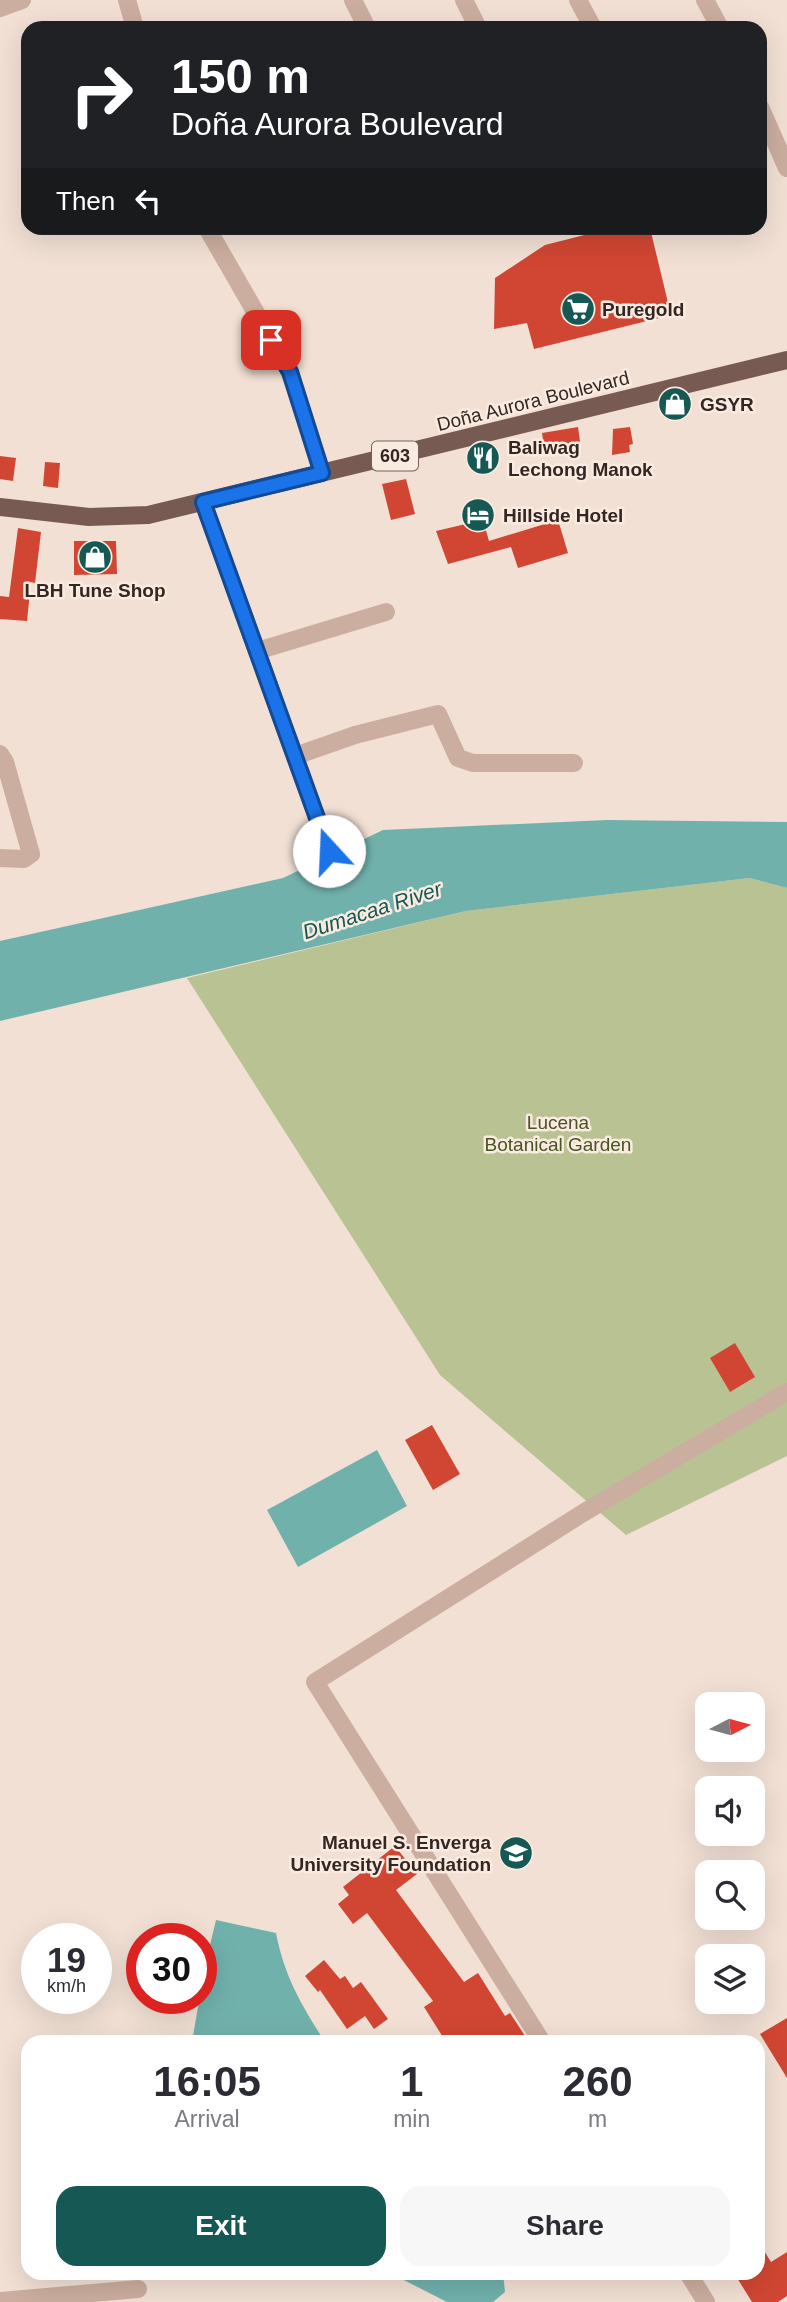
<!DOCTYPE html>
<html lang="en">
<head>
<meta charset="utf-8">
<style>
	body { margin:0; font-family:Helvetica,sans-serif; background:#f7f7f7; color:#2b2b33; height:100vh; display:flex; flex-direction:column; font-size:26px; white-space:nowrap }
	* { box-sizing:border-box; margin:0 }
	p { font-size:23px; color:#7c7c81 }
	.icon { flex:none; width:38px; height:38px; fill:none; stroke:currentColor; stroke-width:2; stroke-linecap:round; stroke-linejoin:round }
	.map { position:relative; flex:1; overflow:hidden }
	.details { position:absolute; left:21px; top:2035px; width:744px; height:245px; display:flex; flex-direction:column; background:#fff; border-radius:21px; box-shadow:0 7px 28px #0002 }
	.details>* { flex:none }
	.banner { position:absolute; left:21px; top:21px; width:746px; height:214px; border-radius:21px; box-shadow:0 7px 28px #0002; background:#202124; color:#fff; overflow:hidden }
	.needle { width:46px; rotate:84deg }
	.buttons { position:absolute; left:695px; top:1692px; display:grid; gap:14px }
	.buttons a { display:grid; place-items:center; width:70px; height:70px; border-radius:14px; background:#fff; box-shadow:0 7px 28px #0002; font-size:35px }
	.speed { position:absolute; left:21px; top:1923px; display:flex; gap:14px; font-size:35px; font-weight:700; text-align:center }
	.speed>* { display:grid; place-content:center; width:91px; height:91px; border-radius:50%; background:#fff; box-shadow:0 7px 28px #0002; line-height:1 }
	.speed small { font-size:18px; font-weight:400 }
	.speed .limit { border:10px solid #d22; background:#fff; color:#111 }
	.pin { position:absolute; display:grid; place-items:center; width:60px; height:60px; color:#fff; margin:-30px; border-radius:14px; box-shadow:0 4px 10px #0006 }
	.me { position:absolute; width:77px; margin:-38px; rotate:340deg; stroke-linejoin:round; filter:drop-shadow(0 0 5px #0008) }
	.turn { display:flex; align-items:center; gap:24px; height:147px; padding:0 35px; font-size:32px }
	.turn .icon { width:91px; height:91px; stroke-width:2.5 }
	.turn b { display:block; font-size:49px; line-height:60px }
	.then { display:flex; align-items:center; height:66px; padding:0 35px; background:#0003; gap:14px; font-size:26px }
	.eta { display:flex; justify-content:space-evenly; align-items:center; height:119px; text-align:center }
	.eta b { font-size:42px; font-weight:600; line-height:49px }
	.action { display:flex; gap:14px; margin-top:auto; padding:14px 35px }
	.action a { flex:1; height:80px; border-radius:21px; background:#165854; color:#fff; font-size:28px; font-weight:600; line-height:80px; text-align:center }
	.action a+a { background:#f7f7f7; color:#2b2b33 }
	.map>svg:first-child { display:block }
</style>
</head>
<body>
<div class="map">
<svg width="787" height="2302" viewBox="0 0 787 2302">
	<rect width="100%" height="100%" fill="#f2e0d4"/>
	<path fill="#b8c293" d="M750,878L787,888V1456L626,1535L440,1375L187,978L466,911Z"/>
	<g fill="#71b1ac">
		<path d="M607,820L787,822V888L750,878L466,911L0,1021V941L283,878L383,830Z"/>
		<path d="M377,1450L407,1506L298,1567L267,1510Z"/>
		<path d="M216,1920L276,1933C285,1978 301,2004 325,2042H192L205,1966Z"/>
		<path d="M390,2273H503L505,2292L493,2302H447Z"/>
	</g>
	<g fill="#d14633">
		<path d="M612,228H650L671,315L534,349L527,323L494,329L495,278L545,245Z"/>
		<path d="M578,427L581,449L545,454L542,433Z"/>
		<path d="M630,427L633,444L629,445L630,452L612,455L613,429Z"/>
		<path d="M0,456L16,458L13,481L0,479Z"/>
		<path d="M45,462L60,463L58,488L43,486Z"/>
		<path d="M406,479L415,514L391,520L382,484Z"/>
		<path d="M483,520L489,541L558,520L568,553L518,568L511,547L448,564L436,531Z"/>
		<path d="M18,528L41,532L35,583L31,582L27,621L0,619V596L9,597Z"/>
		<path d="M74,541H116L117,574L74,575Z"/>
		<path d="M735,1343L755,1377L730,1392L710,1358Z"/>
		<path d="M432,1425L460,1474L433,1490L405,1440Z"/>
		<path d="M395,1846L417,1874L396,1890L464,1982L478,1973L505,2016L510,2013L529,2042H446L424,2007L433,2001L367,1913L353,1924L338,1904L349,1895L343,1887Z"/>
		<path d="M324,1960L340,1979L345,1976L353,1988L361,1982L388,2019L374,2029L365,2016L347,2029L320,1990L318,1992L305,1976Z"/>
		<path d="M787,2018V2078L760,2034Z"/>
		<path d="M758,2241L771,2262L787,2252V2296L778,2302H752L734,2273H758Z"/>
	</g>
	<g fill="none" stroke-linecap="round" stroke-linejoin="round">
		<g stroke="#cbae9f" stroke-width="18">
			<path d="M127,0L135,28"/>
			<path d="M353,0L367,28"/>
			<path d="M464,0L478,28"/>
			<path d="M578,0L593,28"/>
			<path d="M705,0L720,28"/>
			<path d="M0,8L22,0"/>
			<path d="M760,107L787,168"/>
			<path d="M207,228L290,372L322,473"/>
			<path d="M203,502L329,851"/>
			<path d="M257,651L386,612"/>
			<path d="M0,754L5,762L31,854L24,859L0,858"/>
			<path d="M295,756L355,735L438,714L458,758L473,763H574"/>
			<path d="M542,2042L315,1682L583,1513L787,1392"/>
			<path d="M688,2273L706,2302"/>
			<path d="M0,2301L138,2289"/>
		</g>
		<path stroke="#775b53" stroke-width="18" d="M0,507L89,517L148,515L787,360"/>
	</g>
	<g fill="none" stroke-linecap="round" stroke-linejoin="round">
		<g stroke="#114b97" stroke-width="18">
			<path id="route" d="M271,340L290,372L322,473L203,502L329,851"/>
		</g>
		<use href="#route" stroke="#1a73e8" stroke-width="12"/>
	</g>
	<defs>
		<g id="supermarket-disc" transform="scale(1.75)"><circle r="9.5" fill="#165854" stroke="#faebe0"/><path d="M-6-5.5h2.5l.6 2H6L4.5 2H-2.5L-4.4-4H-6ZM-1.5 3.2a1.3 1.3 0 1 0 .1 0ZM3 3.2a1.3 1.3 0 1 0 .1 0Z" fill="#fff"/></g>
		<g id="shop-disc" transform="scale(1.75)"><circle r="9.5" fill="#165854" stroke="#faebe0"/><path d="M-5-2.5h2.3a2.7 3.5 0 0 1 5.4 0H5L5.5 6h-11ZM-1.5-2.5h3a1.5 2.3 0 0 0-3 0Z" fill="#fff"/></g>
		<g id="restaurant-disc" transform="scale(1.75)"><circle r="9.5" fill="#165854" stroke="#faebe0"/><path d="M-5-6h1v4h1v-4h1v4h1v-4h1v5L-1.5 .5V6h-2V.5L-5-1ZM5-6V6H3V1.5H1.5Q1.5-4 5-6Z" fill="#fff"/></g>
		<g id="hotel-disc" transform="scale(1.75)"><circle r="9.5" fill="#165854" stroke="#faebe0"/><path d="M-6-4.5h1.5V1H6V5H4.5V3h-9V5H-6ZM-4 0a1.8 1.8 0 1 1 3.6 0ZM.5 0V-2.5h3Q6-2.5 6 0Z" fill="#fff"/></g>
		<g id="university-disc" transform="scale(1.75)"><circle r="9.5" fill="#165854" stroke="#faebe0"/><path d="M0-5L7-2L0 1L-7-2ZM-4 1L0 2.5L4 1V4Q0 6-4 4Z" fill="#fff"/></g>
	</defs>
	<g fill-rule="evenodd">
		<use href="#supermarket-disc" x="578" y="309"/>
		<use href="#shop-disc" x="675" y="404"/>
		<use href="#restaurant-disc" x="483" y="458"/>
		<use href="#hotel-disc" x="478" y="515"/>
		<use href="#shop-disc" x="95" y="557"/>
		<use href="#university-disc" x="516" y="1853"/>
	</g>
	<g text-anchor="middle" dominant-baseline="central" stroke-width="5" stroke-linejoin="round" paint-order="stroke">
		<rect fill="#faebe0" stroke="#6f625c" stroke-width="2" x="372" y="441.5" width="46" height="29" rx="5"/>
		<g font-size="18" font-weight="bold" fill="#342723">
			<text x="395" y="456">603</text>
		</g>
		<g font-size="19" font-weight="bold" fill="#342723" stroke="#faebe0" text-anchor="start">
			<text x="602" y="309">Puregold</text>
			<text x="700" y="404">GSYR</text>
			<text x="508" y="447">Baliwag<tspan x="508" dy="22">Lechong Manok</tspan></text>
			<text x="503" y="515">Hillside Hotel</text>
			<text x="95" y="590" text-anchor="middle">LBH Tune Shop</text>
			<text x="491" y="1842" text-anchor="end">Manuel S. Enverga<tspan x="491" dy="22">University Foundation</tspan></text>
		</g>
		<g font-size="19" fill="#342723" stroke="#faebe0">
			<text transform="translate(533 401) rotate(-14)">Doña Aurora Boulevard</text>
		</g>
		<g font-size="19" fill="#485425" stroke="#faebe0">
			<text x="558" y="1122">Lucena<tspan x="558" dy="22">Botanical Garden</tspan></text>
		</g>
		<g font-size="21" font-style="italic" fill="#165854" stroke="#faebe0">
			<text transform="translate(372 910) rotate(-18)">Dumacaa River</text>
		</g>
	</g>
</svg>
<div class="buttons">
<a><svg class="needle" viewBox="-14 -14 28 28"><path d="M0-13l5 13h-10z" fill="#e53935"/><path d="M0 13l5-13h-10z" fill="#7c7c81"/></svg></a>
<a><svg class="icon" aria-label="sound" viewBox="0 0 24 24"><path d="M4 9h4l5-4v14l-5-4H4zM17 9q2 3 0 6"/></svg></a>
<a><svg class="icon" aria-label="search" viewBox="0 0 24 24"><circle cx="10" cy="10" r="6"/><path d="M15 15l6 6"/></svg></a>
<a><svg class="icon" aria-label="layers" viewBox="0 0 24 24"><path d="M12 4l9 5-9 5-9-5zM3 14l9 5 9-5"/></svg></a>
</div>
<div class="speed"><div>19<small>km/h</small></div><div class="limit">30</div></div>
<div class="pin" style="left:271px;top:340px;background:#d93025"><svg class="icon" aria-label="arrive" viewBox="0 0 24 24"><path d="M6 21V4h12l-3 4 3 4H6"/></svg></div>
<svg class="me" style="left:329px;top:851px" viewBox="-20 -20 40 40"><circle r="19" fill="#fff"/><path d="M0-13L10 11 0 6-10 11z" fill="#1a73e8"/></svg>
<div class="banner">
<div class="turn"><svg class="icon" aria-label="right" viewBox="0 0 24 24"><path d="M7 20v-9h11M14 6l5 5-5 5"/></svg><div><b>150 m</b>Doña Aurora Boulevard</div></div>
<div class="then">Then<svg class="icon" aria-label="left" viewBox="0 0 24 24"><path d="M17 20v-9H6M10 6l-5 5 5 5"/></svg></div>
</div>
<section class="details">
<div class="eta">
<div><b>16:05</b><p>Arrival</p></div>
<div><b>1</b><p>min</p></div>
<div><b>260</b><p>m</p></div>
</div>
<div class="action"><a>Exit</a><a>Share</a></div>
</section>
</div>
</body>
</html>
